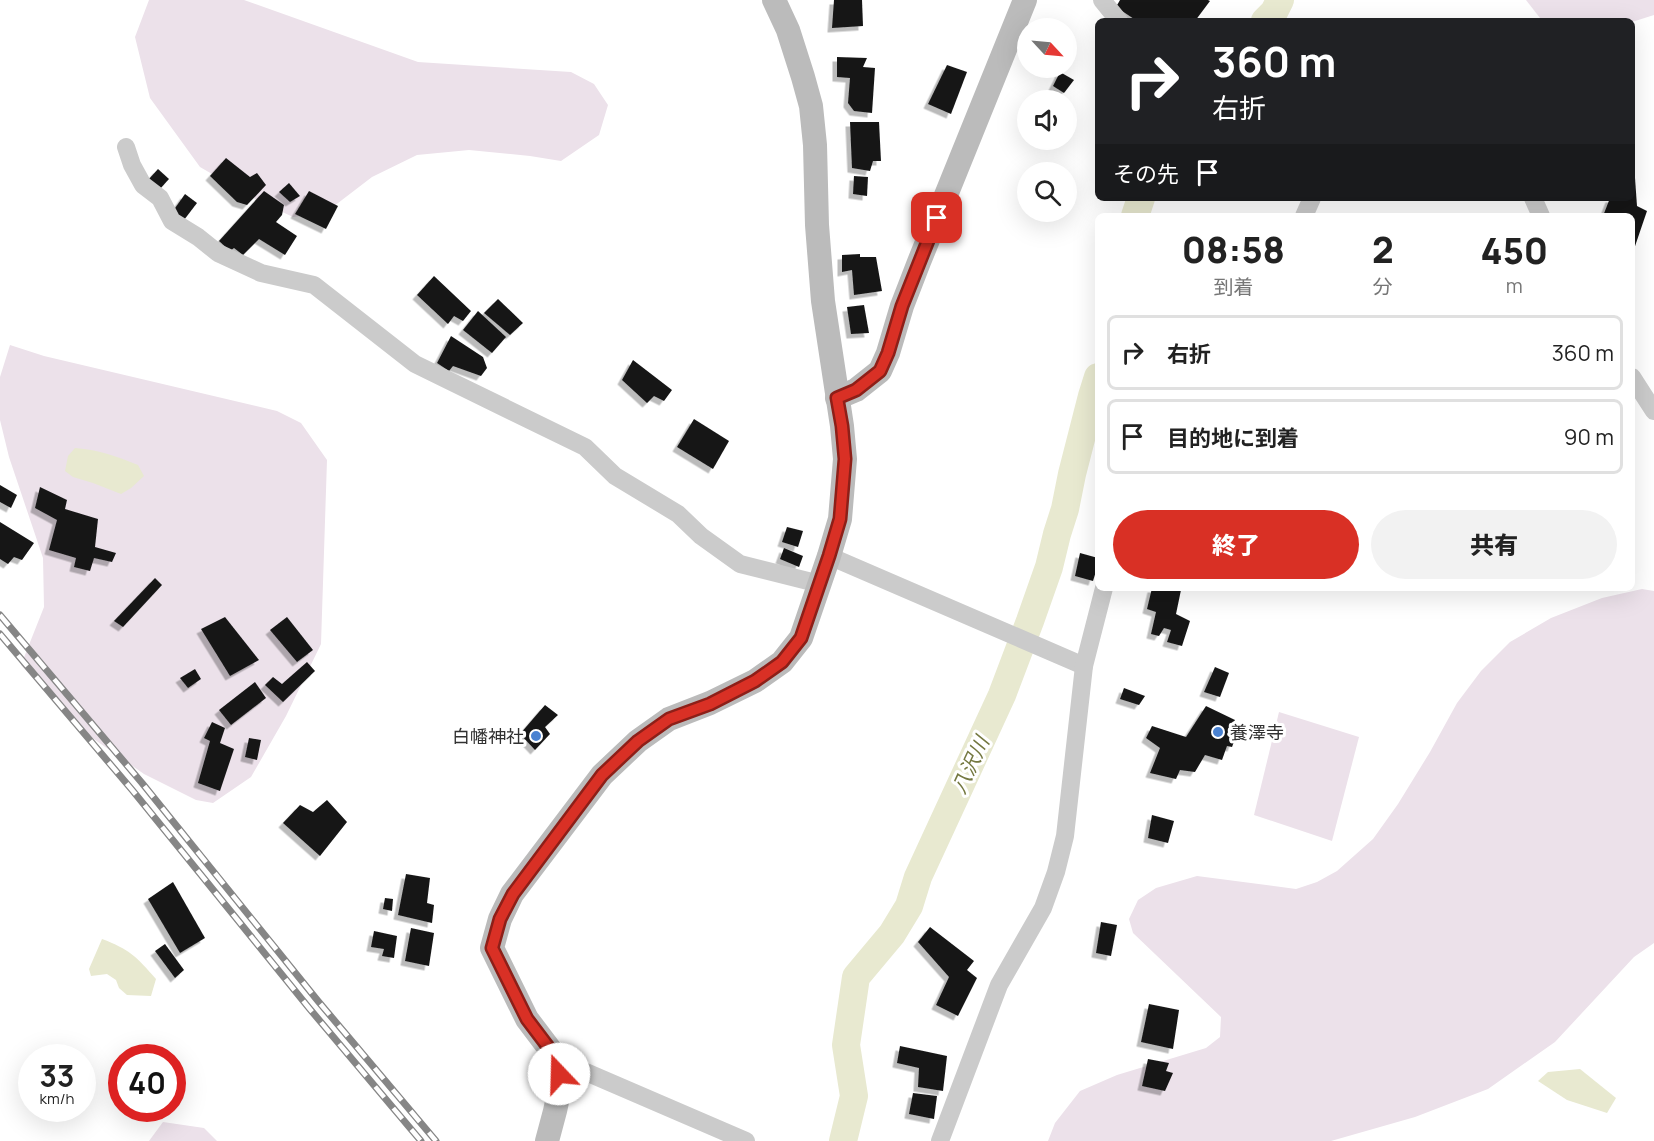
<!DOCTYPE html>
<html lang="ja">
<head>
<meta charset="utf-8">
<style>
	body { margin:0; font-family:Manrope,"Noto Sans JP",sans-serif; background:#f2f2f2; color:#222; height:100vh; display:flex; flex-direction:column; font-size:22px; white-space:nowrap }
	* { box-sizing:border-box; margin:0 }
	p { font-size:20px; color:#767676 }
	.icon { flex:none; width:33px; height:33px; fill:none; stroke:currentColor; stroke-width:2; stroke-linecap:round; stroke-linejoin:round }
	.map { position:relative; flex:1; overflow:hidden }
	.details { position:absolute; left:1095px; top:213px; width:540px; height:378px; display:flex; flex-direction:column; background:#fff; border-radius:9px; box-shadow:0 6px 24px #0002 }
	.details>* { flex:none }
	.hud { position:absolute; left:1095px; top:18px; width:540px; height:183px; border-radius:9px; box-shadow:0 6px 24px #0002; background:#202124; color:#fff; overflow:hidden }
	.needle { width:39px; rotate:116deg }
	.controls { position:absolute; left:1017px; top:18px; display:grid; gap:12px }
	.controls a { display:grid; place-items:center; width:60px; height:60px; border-radius:50%; background:#fff; box-shadow:0 6px 24px #0002; font-size:30px }
	.speed { position:absolute; left:18px; top:1044px; display:flex; gap:12px; font-size:30px; font-weight:700; text-align:center }
	.speed>* { display:grid; place-content:center; width:78px; height:78px; border-radius:50%; background:#fff; box-shadow:0 6px 24px #0002; line-height:1 }
	.speed small { font-size:15px; font-weight:400 }
	.speed .limit { border:9px solid #d22; background:#fff; color:#111 }
	.pin { position:absolute; display:grid; place-items:center; width:51px; height:51px; color:#fff; margin:-26px; border-radius:12px; box-shadow:0 3px 9px #0006 }
	.me { position:absolute; width:66px; margin:-33px; rotate:339deg; stroke-linejoin:round; filter:drop-shadow(0 0 4px #0008) }
	.turn { display:flex; align-items:center; gap:21px; height:126px; padding:0 18px; font-size:27px }
	.turn .icon { width:78px; height:78px; stroke-width:2.5 }
	.turn b { display:block; font-size:42px; line-height:51px }
	.then { display:flex; align-items:center; height:57px; padding:0 18px; background:#0003; gap:12px; font-size:22px }
	.eta { display:flex; justify-content:space-evenly; align-items:center; height:102px; text-align:center }
	.eta b { font-size:36px; font-weight:800; line-height:42px }
	.primary-button { display:flex; gap:12px; margin-top:auto; padding:12px 18px }
	.primary-button a { flex:1; height:69px; border-radius:36px; background:#d93025; color:#fff; font-size:24px; font-weight:800; line-height:69px; text-align:center }
	.primary-button a+a { background:#f2f2f2; color:#222 }
	ul { padding:0; list-style:none }
	li { display:flex; align-items:center; gap:18px; height:75px; margin:0 12px 9px; padding:0 6px; border:3px solid #e0e0e0; border-radius:9px }
	li div { flex:1 }
	li b { display:block; font-size:22px }
	li em { font-style:normal }
	.map>svg:first-child { display:block }
</style>
</head>
<body>
<div class="map">
<svg width="1654" height="1141" viewBox="0 0 1654 1141">
	<defs>
		<filter id="shadow"><feDropShadow dx="-4.5" dy="4.5" stdDeviation="0" flood-color="#0004"/></filter>
	</defs>
	<rect width="100%" height="100%" fill="#fff"/>
	<g fill="#ece1ea">
		<path d="M149,0H244L418,62L571,72L594,84L608,105L599,135L561,161L530,156L469,150L417,155L372,177L325,213L293,217L257,200L200,167L150,98L135,37Z"/>
		<path d="M1526,0H1654V15L1632,22L1546,21L1540,18Z"/>
		<path d="M10,345L44,356L277,411L301,423L327,460L321,644L286,716L251,777L213,803L196,800L144,774L78,728L21,665L44,607L43,558L9,457L0,420V377Z"/>
		<path d="M1642,589L1654,591V943L1634,957L1555,1042L1488,1089L1415,1117L1331,1141H1048L1055,1123L1080,1091L1117,1075L1206,1048L1220,1037L1221,1017L1133,933L1129,919L1138,900L1156,888L1197,876L1296,889L1317,882L1337,871L1373,839L1398,804L1430,752L1457,703L1481,671L1510,642L1551,618L1602,598Z"/>
		<path d="M1279,712L1359,737L1332,841L1254,815Z"/>
		<path d="M163,1122L204,1128L217,1141H149Z"/>
	</g>
	<g fill="#e8e9d0">
		<path d="M75,448C101,450 115,456 138,465L144,476L131,488L121,494L93,483L73,477L65,471L68,456Z"/>
		<path d="M102,939C129,949 137,957 156,979L151,996L127,995L119,988L116,980L107,974L91,976L89,969Z"/>
		<path d="M1580,1069L1616,1098L1607,1113L1567,1100L1538,1081L1548,1072Z"/>
	</g>
	<g fill="none" stroke-linecap="round" stroke-linejoin="round">
		<g stroke="#e8e9d0" stroke-width="28">
			<path d="M1265,21L1274,12L1280,0"/>
			<path d="M1135,216L1141,198"/>
			<path d="M843,1141L854,1096L846,1045L856,977L892,934L909,906L918,877L1002,695L1030,621L1049,567L1057,534L1065,509L1072,474L1092,396L1098,377"/>
		</g>
	</g>
	<g fill="#181818" filter="url(#shadow)">
		<path d="M834,0H862L863,26L832,28Z"/>
		<path d="M1120,0H1208L1210,1L1195,21H1137L1116,7Z"/>
		<path d="M837,57L867,58L863,67L875,68L872,113L854,111L848,103L850,78L837,77Z"/>
		<path d="M947,65L967,72L951,114L928,104Z"/>
		<path d="M1060,72L1074,80L1064,93L1053,86Z"/>
		<path d="M1045,91L1057,98L1056,100H1039Z"/>
		<path d="M850,122H879L881,161H873L870,171L852,168Z"/>
		<path d="M226,158L250,177L257,173L266,185L247,205L237,202L210,176Z"/>
		<path d="M158,169L169,179L159,190L148,180Z"/>
		<path d="M854,176L868,177L867,196L853,194Z"/>
		<path d="M1632,177L1635,178L1637,206L1647,211L1632,255V216H1603L1610,198H1632Z"/>
		<path d="M289,183L300,196L290,202L279,192Z"/>
		<path d="M264,191L284,205L282,215L276,222L297,236L285,255L259,239L243,255L234,248L230,251L219,241Z"/>
		<path d="M309,191L338,206L326,229L295,214Z"/>
		<path d="M185,194L197,203L184,220L173,211Z"/>
		<path d="M860,254V257H876L882,291L854,295L852,270L842,272V255Z"/>
		<path d="M434,276L471,311L463,321L454,316L448,324L417,295Z"/>
		<path d="M498,299L523,323L510,335L484,313Z"/>
		<path d="M864,305L869,333L851,334L847,307Z"/>
		<path d="M478,311L506,337L492,353L463,330Z"/>
		<path d="M451,336L483,357L487,368L481,376L453,366L449,371L437,363Z"/>
		<path d="M633,360L672,390L664,401L654,396L647,403L622,380Z"/>
		<path d="M694,419L729,441L713,469L677,447Z"/>
		<path d="M0,485L17,495L11,508L0,502Z"/>
		<path d="M40,487L67,500L65,509L98,519L95,547L116,553L112,562L94,558L90,571L74,567L76,558L49,550L57,520L35,508Z"/>
		<path d="M0,522L34,543L22,560L14,557L8,564L0,559Z"/>
		<path d="M787,527L803,531L798,547L782,542Z"/>
		<path d="M784,548L803,556L799,567L780,559Z"/>
		<path d="M1080,553L1098,558V565L1093,581L1075,576Z"/>
		<path d="M155,578L162,585L123,627L114,621Z"/>
		<path d="M1152,588H1176L1181,590L1176,614L1190,621L1182,646L1167,642L1171,630L1164,628L1159,636L1151,634L1156,612L1147,609Z"/>
		<path d="M225,617L259,660L230,676L201,629Z"/>
		<path d="M287,617L313,650L297,662L270,630Z"/>
		<path d="M307,662L315,671L283,702L265,685L273,677L282,684Z"/>
		<path d="M1215,667L1229,673L1220,697L1204,692Z"/>
		<path d="M195,669L201,679L188,688L180,678Z"/>
		<path d="M255,682L266,698L231,725L219,710Z"/>
		<path d="M1124,688L1145,696L1139,705L1120,699Z"/>
		<path d="M545,705L558,715L545,727L550,734L535,750L520,734Z"/>
		<path d="M1206,706L1235,720L1231,727L1238,731L1232,747L1227,746L1222,760L1205,755L1195,772L1180,770L1176,779L1150,773L1160,748L1146,738L1152,726L1186,737Z"/>
		<path d="M212,722L225,728L220,743L234,749L220,791L198,783L210,741L204,738Z"/>
		<path d="M249,738L261,740L257,760L245,757Z"/>
		<path d="M327,800L347,822L320,856L283,823L300,805L313,812Z"/>
		<path d="M1152,815L1174,821L1168,843L1148,838Z"/>
		<path d="M406,874L430,878L427,903L434,905L432,923L398,915Z"/>
		<path d="M173,882L205,938L180,953L148,899Z"/>
		<path d="M385,898L393,899L392,911L383,909Z"/>
		<path d="M1101,922L1117,925L1111,956L1096,953Z"/>
		<path d="M930,927L974,961L967,970L977,978L958,1016L936,1005L949,977L918,942Z"/>
		<path d="M411,928L434,933L429,966L405,961Z"/>
		<path d="M374,931L397,936L394,958L382,956L384,949L371,947Z"/>
		<path d="M165,944L184,970L175,978L155,951Z"/>
		<path d="M1149,1004L1179,1010L1173,1049L1141,1042Z"/>
		<path d="M900,1046L947,1056L943,1091L918,1087L919,1068L897,1063Z"/>
		<path d="M1148,1059L1169,1063L1166,1071L1173,1073L1165,1091L1142,1086Z"/>
		<path d="M913,1093L937,1096L934,1119L909,1114Z"/>
	</g>
	<g fill="none" stroke-linecap="round" stroke-linejoin="round">
		<g stroke="#cbcbcb" stroke-width="18">
			<path d="M1102,0L1119,21"/>
			<path d="M126,147L132,165L143,185L160,198L172,221L198,237L218,253L261,273L314,285L415,364L585,447L615,476L678,514L701,536L740,564L820,584"/>
			<path d="M1533,198L1541,216"/>
			<path d="M1304,216L1312,198"/>
			<path d="M1632,377L1654,411"/>
			<path d="M829,556L1084,666"/>
			<path d="M558,1060L746,1141"/>
			<path d="M940,1141L999,985L1043,908L1056,872L1065,836L1084,666L1104,588"/>
		</g>
		<g stroke="#bbb" stroke-width="24">
			<path d="M837,398L856,390L880,371L888,353L902,306L919,262L1025,0"/>
			<path d="M547,1141L555,1111L560,1088L558,1060L527,1019L492,948L500,919L512,894L602,775L638,741L669,719L710,703L755,681L782,662L801,638L829,556L840,519L845,459L842,426L823,301L817,225L815,145L811,106L803,77L788,30L774,0"/>
		</g>
		<g stroke="#868686" stroke-width="7">
			<g id="rail">
				<path d="M0,615L142,783L318,1001L436,1141"/>
				<path d="M0,634L133,791L309,1008L421,1141"/>
			</g>
		</g>
		<use href="#rail" stroke="#fff" stroke-width="4.5" stroke-dasharray="14" stroke-linecap="butt"/>
	</g>
	<g fill="none" stroke-linecap="round" stroke-linejoin="round">
		<g stroke="#8d1f18" stroke-width="15">
			<path id="route" d="M559,1074L558,1060L527,1019L492,948L500,919L513,894L602,775L638,741L669,719L710,704L755,681L782,662L801,638L829,556L840,519L845,459L842,426L837,398L856,390L880,371L888,353L902,306L937,218"/>
		</g>
		<use href="#route" stroke="#d93025" stroke-width="10"/>
	</g>
	<g fill="#4a82d1" stroke="#fff" stroke-width="2">
		<circle cx="1218" cy="732" r="6"/>
		<circle cx="536" cy="736" r="6"/>
	</g>
	<g text-anchor="middle" dominant-baseline="central" stroke-width="6" stroke-linejoin="round" paint-order="stroke">
		<g font-size="18" fill="#313131" stroke="#fff" text-anchor="start">
			<text x="1230" y="732">養澤寺</text>
			<text x="524" y="736" text-anchor="end">白幡神社</text>
		</g>
		<g font-size="20" font-style="italic" fill="#747840" stroke="#fff">
			<text transform="translate(970 765) rotate(-65)">八沢川</text>
		</g>
	</g>
</svg>
<div class="controls">
<a><svg class="needle" viewBox="-14 -14 28 28"><path d="M0-13l5 13h-10z" fill="#e53935"/><path d="M0 13l5-13h-10z" fill="#767676"/></svg></a>
<a><svg class="icon" aria-label="sound" viewBox="0 0 24 24"><path d="M4 9h4l5-4v14l-5-4H4zM17 9q2 3 0 6"/></svg></a>
<a><svg class="icon" aria-label="search" viewBox="0 0 24 24"><circle cx="10" cy="10" r="6"/><path d="M15 15l6 6"/></svg></a>
</div>
<div class="speed"><div>33<small>km/h</small></div><div class="limit">40</div></div>
<div class="pin" style="left:937px;top:218px;background:#d93025"><svg class="icon" aria-label="arrive" viewBox="0 0 24 24"><path d="M6 21V4h12l-3 4 3 4H6"/></svg></div>
<svg class="me" style="left:559px;top:1074px" viewBox="-20 -20 40 40"><circle r="19" fill="#fff"/><path d="M0-13L10 11 0 6-10 11z" fill="#d93025"/></svg>
<div class="hud">
<div class="turn"><svg class="icon" aria-label="right" viewBox="0 0 24 24"><path d="M7 20v-9h11M14 6l5 5-5 5"/></svg><div><b>360 m</b>右折</div></div>
<div class="then">その先<svg class="icon" aria-label="arrive" viewBox="0 0 24 24"><path d="M6 21V4h12l-3 4 3 4H6"/></svg></div>
</div>
<section class="details">
<div class="eta">
<div><b>08:58</b><p>到着</p></div>
<div><b>2</b><p>分</p></div>
<div><b>450</b><p>m</p></div>
</div>
<ul>
<li><svg class="icon" aria-label="right" viewBox="0 0 24 24"><path d="M7 20v-9h11M14 6l5 5-5 5"/></svg><div><b>右折</b></div><em>360 m</em></li>
<li><svg class="icon" aria-label="arrive" viewBox="0 0 24 24"><path d="M6 21V4h12l-3 4 3 4H6"/></svg><div><b>目的地に到着</b></div><em>90 m</em></li>
</ul>
<div class="primary-button"><a>終了</a><a>共有</a></div>
</section>
</div>
</body>
</html>
